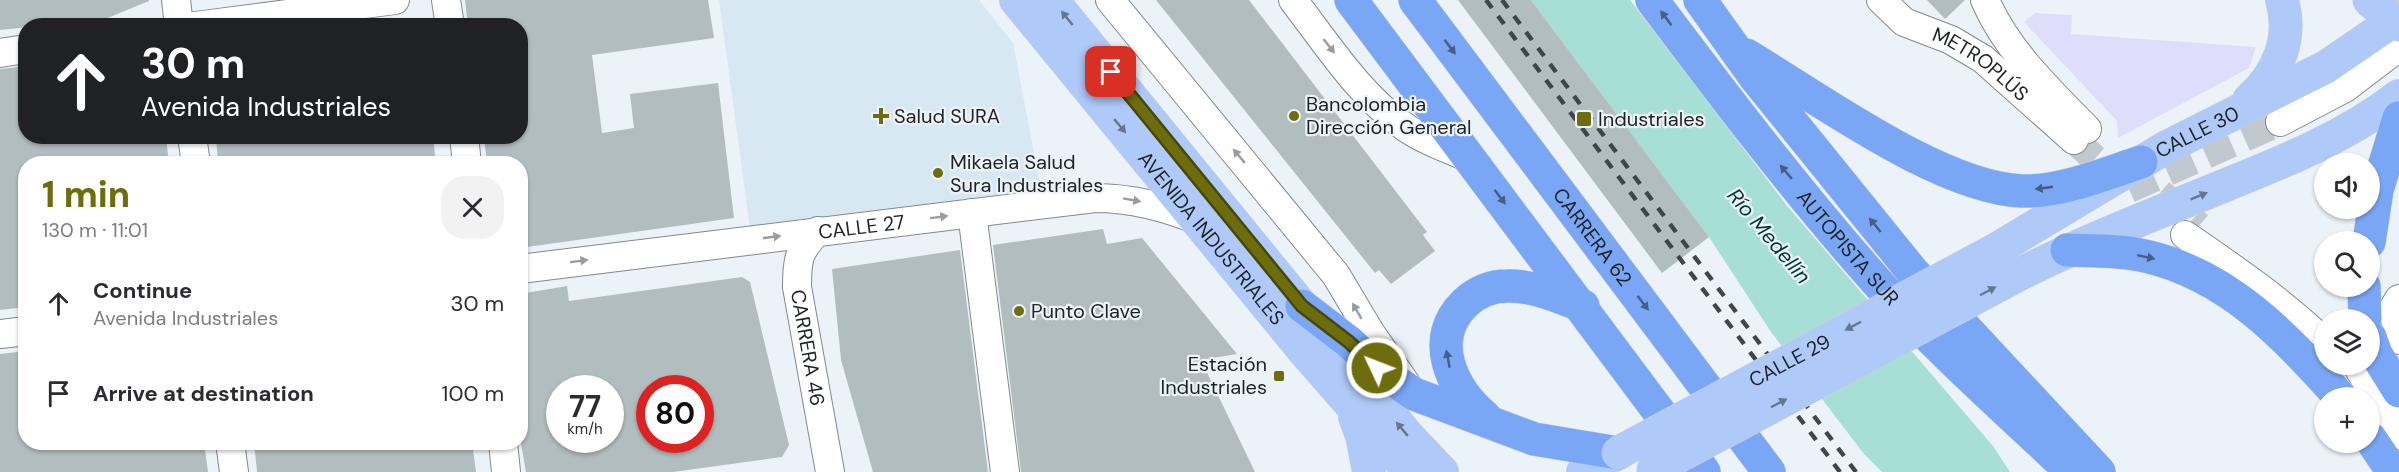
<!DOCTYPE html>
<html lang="en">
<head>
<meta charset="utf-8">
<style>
	body { margin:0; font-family:"DM Sans",sans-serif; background:#f2f2f3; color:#2b2b33; height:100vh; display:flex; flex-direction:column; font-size:22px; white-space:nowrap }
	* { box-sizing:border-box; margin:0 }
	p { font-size:20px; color:#7c7c81 }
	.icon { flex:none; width:33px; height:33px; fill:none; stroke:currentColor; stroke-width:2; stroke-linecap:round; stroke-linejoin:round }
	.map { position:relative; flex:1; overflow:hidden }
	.sheet { position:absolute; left:18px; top:156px; width:510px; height:294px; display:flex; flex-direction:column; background:#fff; border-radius:24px; box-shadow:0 2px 4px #0004 }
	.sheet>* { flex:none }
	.hud { position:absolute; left:18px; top:18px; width:510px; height:126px; border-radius:24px; box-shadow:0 2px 4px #0004; background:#202124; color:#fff; overflow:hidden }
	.fabs { position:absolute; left:2314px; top:153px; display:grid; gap:12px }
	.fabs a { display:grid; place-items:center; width:66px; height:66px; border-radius:50%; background:#fff; box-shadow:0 2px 4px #0004; font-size:30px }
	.speed { position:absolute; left:546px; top:375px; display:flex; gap:12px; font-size:30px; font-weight:700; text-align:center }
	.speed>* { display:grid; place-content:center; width:78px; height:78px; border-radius:50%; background:#fff; box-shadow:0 2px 4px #0004; line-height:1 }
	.speed small { font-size:15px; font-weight:400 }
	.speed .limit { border:9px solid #d22; background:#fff; color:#111 }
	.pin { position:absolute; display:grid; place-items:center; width:51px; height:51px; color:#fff; margin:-26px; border-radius:12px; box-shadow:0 3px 9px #0006 }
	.me { position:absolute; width:66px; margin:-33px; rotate:313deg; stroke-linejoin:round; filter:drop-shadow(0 0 4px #0008) }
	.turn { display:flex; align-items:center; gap:21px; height:126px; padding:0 24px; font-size:27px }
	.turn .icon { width:78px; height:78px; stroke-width:2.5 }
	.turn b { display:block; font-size:42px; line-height:51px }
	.round { display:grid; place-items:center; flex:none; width:63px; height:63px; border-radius:24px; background:#f2f2f3 }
	.headline { display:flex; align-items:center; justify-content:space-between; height:102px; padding:0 24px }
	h1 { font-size:36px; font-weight:800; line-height:45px; color:#6e6d0d }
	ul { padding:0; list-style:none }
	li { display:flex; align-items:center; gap:18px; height:90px; padding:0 24px }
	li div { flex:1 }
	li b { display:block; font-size:22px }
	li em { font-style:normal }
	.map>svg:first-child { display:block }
</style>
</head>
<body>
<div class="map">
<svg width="2399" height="472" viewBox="0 0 2399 472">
	<rect width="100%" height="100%" fill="#ebf3f9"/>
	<path fill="#d8e8f3" d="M719,0H979L1013,43L1041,189L750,228Z"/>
	<path fill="#dfdefa" d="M2035,13L2072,15L2071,34L2256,47L2249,68L2118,138L2117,121L2024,22Z"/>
	<path fill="#a7dfd7" d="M1531,0H1630L1788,207L1993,446L2010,472H1882L1864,454L1771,332L1709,237Z"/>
	<g fill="#b2bdbf" fill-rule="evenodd">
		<path d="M0,0H149V1L105,19L0,30Z"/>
		<path d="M465,0H708L714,38L592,55L602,133L634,128L630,94L718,83L734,218L520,248V164H487L484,136H520V26H468Z"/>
		<path d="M1156,0H1249L1427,232L1423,235L1435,251L1391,284L1379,270L1375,273Z"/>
		<path d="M1458,0H1531L1709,237L1662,273Z"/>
		<path d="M1927,0H1965L1945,19Z"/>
		<path d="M26,66V136H166L169,164H26V307L0,310V69Z"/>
		<path d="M216,136H433L436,164H218Z"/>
		<path d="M1103,229L1107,244L1142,238L1237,354L1201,360L1255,472H1021L993,245Z"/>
		<path d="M960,250L988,472H873L841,360L832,269Z"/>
		<path d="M742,277L750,282L789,445L782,457L673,472H526L520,438V294L567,286L569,301ZM560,388H610V440H560ZM650,388H700V440H650Z"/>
		<path d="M26,351V442H204L208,472H0V354Z"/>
		<path d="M254,442H472L476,472H257Z"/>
	</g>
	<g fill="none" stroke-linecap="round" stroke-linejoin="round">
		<g stroke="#c2c9ce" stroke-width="28" stroke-dasharray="28 14" stroke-linecap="butt">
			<path d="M2074,140L2124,185"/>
			<path d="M2129,189L2280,122"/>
			<path d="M2160,193L2199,226"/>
		</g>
		<g stroke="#81898e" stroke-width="30">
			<g id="minor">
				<path d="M176,0L179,26"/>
				<path d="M446,0L450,26"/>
				<path d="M1110,0L1336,275L1370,332L1407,385"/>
				<path d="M1293,0C1327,44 1359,95 1405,127C1424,141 1450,149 1471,159"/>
				<path id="s1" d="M1881,0L1904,22L1951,40L1983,59L2074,140"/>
				<path d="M1985,0C2007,51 2049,90 2087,129"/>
				<path d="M195,26L395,0"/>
				<path d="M0,53L26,49"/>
				<path d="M2280,122L2345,88L2399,47"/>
				<path d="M192,136L196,164"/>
				<path d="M464,136L467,164"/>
				<path d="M972,213L1005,472"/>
				<path id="s2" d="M818,231C798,251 797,260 797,287L830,472"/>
				<path d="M2185,235C2233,268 2283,302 2325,343"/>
				<path id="s3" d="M520,269L1095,198C1132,198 1164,207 1198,220"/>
				<path d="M2399,299L2393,309L2399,340"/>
				<path d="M0,334L26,331"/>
				<path d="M2356,364L2399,435"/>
				<path d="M230,442L234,472"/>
				<path d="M503,442L506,472"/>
			</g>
		</g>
		<g stroke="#cececf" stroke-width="34">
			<g id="major">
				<path id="s4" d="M1016,0L1304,351L1410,472"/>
				<path d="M1052,0L1407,435L1442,472"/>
				<path d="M2249,100C2278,74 2293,39 2282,0"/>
				<path id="s5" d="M1997,249L2165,148L2326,67L2399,17"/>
				<path d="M2016,276C2083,242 2152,215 2221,187C2283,162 2346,137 2399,96"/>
				<path d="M1355,417L1362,436L1369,472"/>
				<path d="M1583,472L1618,453"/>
			</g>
		</g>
		<g stroke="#cececf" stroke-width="34">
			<g id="highway">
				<path d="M1351,0L1704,472"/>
				<path id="s6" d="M1415,0L1769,472"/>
				<path id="s7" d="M1652,0C1724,96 1797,192 1876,281C1937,349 2006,410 2072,472"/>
				<path d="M1700,0L1755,77L1912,271L2099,472"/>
				<path d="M1746,55C1817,97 1940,188 2022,191C2061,192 2104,174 2141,162"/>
				<path d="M2369,242L2377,190L2399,118"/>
				<path d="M2067,250C2093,251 2120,250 2145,256C2229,275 2285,336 2341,398"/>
				<path d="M2364,286L2365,320"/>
				<path d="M1302,306L1349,342L1377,368L1414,394L1534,439L1618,453"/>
				<path d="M2370,337L2376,354L2399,391"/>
				<path d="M1485,417C1451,388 1428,339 1465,303C1477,292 1491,286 1507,286C1533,285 1559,297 1583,306"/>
				<path d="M2370,438L2393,472"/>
			</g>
		</g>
		<use href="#minor" stroke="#fff" stroke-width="28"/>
		<use href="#major" stroke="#afcaf9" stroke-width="33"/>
		<use href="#highway" stroke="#79a6f5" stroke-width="33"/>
		<g stroke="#414548" stroke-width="4.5" stroke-dasharray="10 10" stroke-linecap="butt">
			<path d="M1486,0L1840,472"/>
			<path d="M1502,0L1856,472"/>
		</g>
		<g stroke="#cececf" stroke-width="34" stroke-linecap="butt">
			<g id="major-bridge">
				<path d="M2369,0L2399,25"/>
				<path id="s8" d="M1618,453L1997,249"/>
				<path d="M1653,470L2016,276"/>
			</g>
		</g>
		<use href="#major-bridge" stroke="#afcaf9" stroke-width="33"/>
	</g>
	<defs><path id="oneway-solid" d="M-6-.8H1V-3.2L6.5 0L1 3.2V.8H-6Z" transform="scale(1.5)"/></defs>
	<g fill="#66768e">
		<use href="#oneway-solid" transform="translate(1067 18) rotate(-129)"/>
		<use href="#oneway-solid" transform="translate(1120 126) rotate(50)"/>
		<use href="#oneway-solid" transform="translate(2199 196) rotate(-22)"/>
		<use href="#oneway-solid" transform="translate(1988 291) rotate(-28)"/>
		<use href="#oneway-solid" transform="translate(1853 326) rotate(152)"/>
		<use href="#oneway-solid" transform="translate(1779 403) rotate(-28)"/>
		<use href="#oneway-solid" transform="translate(1402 429) rotate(-130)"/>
	</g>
	<g fill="#475d82">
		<use href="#oneway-solid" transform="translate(1666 18) rotate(-127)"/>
		<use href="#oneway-solid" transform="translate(1450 47) rotate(53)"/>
		<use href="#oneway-solid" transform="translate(1786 172) rotate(-130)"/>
		<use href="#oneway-solid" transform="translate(2044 188) rotate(172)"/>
		<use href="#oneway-solid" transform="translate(1500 197) rotate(53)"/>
		<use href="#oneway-solid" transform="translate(1875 225) rotate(-129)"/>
		<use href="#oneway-solid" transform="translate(2146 257) rotate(12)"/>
		<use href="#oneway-solid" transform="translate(1643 303) rotate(53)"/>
		<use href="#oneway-solid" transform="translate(1448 359) rotate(-101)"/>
	</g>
	<g fill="#9a9c9c">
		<use href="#oneway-solid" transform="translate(1329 46) rotate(52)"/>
		<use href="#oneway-solid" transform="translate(1239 156) rotate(-130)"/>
		<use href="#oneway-solid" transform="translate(1132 200) rotate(10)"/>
		<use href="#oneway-solid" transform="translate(939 217) rotate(-7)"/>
		<use href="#oneway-solid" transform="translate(772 237) rotate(-8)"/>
		<use href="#oneway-solid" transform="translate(579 261) rotate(-7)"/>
		<use href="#oneway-solid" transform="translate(1357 311) rotate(-120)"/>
	</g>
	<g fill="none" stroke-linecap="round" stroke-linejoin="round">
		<g stroke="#484708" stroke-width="15">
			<path id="route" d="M1111,72L1302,306L1349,342L1377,368"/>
		</g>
		<use href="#route" stroke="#6e6d0d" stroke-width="10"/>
	</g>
	<g fill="#6e6d0d" stroke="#ebf3f9" stroke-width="2">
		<path d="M878 107h6v6h6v6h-6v6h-6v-6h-6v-6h6z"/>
		<circle cx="1294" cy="116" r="6"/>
		<rect x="1576" y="111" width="16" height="16" rx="3"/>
		<circle cx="938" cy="173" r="6"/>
		<circle cx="1019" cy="311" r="6"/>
		<rect x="1273" y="370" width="12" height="12" rx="3"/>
	</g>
	<g text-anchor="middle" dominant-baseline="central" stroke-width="4.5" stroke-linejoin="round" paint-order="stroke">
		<g font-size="20" fill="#1e2224" stroke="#ebf3f9">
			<text stroke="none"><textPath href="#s1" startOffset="120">METROPLÚS</textPath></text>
			<text stroke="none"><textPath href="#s5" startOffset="232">CALLE 30</textPath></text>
			<text stroke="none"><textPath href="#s3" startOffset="344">CALLE 27</textPath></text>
			<text stroke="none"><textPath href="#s6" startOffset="296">CARRERA 62</textPath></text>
			<text stroke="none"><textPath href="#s4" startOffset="308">AVENIDA INDUSTRIALES</textPath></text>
			<text stroke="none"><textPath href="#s7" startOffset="316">AUTOPISTA SUR</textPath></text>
			<text stroke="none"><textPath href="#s2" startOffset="124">CARRERA 46</textPath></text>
			<text stroke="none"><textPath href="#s8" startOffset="195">CALLE 29</textPath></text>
		</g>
		<g font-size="20" fill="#1e2224" stroke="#ebf3f9" text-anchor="start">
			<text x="1306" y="104">Bancolombia<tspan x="1306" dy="23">Dirección General</tspan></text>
			<text x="894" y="116">Salud SURA</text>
			<text x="1598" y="119">Industriales</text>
			<text x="950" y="162">Mikaela Salud<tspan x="950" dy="23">Sura Industriales</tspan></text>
			<text x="1031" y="311">Punto Clave</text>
			<text x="1267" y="364" text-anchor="end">Estación<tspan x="1267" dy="23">Industriales</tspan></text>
		</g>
		<g font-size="21" font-style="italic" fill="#003631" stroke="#ebf3f9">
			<text transform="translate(1769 236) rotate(50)">Río Medellín</text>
		</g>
	</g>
</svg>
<div class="fabs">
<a><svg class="icon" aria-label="sound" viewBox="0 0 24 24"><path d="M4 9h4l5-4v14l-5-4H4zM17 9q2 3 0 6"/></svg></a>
<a><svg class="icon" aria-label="search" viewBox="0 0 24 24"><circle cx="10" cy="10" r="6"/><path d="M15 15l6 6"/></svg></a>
<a><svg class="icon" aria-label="layers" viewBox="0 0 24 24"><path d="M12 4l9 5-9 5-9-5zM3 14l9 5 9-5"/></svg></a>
<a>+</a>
</div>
<div class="speed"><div>77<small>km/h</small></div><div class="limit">80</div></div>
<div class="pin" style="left:1111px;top:72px;background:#d93025"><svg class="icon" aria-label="arrive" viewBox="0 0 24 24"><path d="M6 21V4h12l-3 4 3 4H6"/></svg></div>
<svg class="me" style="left:1377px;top:368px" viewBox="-20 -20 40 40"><circle r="17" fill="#6e6d0d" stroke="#fff" stroke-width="3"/><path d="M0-11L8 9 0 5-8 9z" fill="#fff"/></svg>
<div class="hud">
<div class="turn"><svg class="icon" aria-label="ahead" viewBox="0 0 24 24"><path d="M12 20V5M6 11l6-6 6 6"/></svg><div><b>30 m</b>Avenida Industriales</div></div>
</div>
<section class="sheet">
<div class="headline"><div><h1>1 min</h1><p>130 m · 11:01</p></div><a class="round"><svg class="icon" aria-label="close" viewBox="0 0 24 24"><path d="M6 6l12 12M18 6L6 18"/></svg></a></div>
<ul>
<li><svg class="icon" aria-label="ahead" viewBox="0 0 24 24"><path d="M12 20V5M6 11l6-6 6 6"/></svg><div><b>Continue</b><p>Avenida Industriales</p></div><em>30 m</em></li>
<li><svg class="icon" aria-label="arrive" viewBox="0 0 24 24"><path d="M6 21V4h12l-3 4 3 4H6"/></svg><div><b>Arrive at destination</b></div><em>100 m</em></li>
</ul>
</section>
</div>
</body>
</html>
